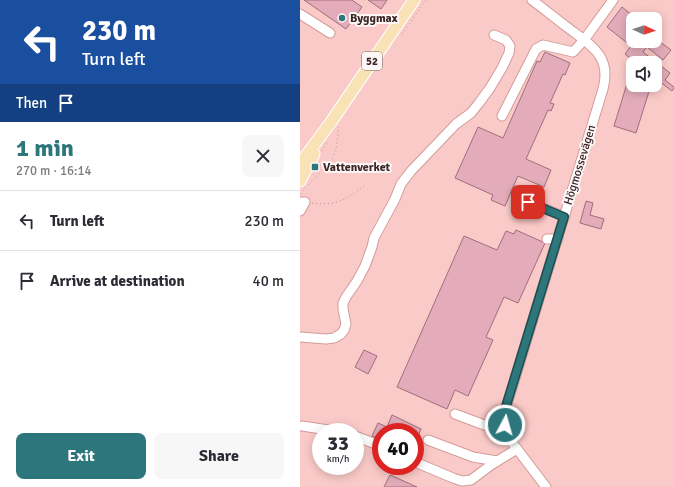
<!DOCTYPE html>
<html lang="en">
<head>
<meta charset="utf-8">
<style>
	body { margin:0; font-family:Signika,sans-serif; background:#f7f7f7; color:#2b2b33; height:100vh; display:flex; flex-direction:column; font-size:15px; white-space:nowrap }
	* { box-sizing:border-box; margin:0 }
	p { font-size:13px; color:#7c7c81 }
	.icon { flex:none; width:22px; height:22px; fill:none; stroke:currentColor; stroke-width:2; stroke-linecap:round; stroke-linejoin:round }
	.map { position:relative; flex:1; overflow:hidden }
	.drawer { display:flex; flex-direction:column; background:#fff; width:300px }
	.drawer>* { flex:none }
	.top-card { background:#1a4fa0; color:#fff; overflow:hidden }
	.needle { width:26px; rotate:93deg }
	.tools { position:absolute; left:326px; top:12px; display:grid; gap:8px }
	.tools a { display:grid; place-items:center; width:36px; height:36px; border-radius:8px; background:#fff; box-shadow:0 2px 10px #0003; font-size:20px }
	.speed { position:absolute; left:12px; top:423px; display:flex; gap:8px; font-size:20px; font-weight:700; text-align:center }
	.speed>* { display:grid; place-content:center; width:52px; height:52px; border-radius:50%; background:#fff; box-shadow:0 2px 10px #0003; line-height:1 }
	.speed small { font-size:10px; font-weight:400 }
	.speed .limit { border:6px solid #d22; background:#fff; color:#111 }
	.pin { position:absolute; display:grid; place-items:center; width:34px; height:34px; color:#fff; margin:-17px; border-radius:8px; box-shadow:0 2px 6px #0006 }
	.me { position:absolute; width:44px; margin:-22px; rotate:6deg; stroke-linejoin:round; filter:drop-shadow(0 0 3px #0008) }
	.turn { display:flex; align-items:center; gap:14px; height:84px; padding:0 16px; font-size:18px }
	.turn .icon { width:52px; height:52px; stroke-width:2.5 }
	.turn b { display:block; font-size:28px; line-height:34px }
	.then { display:flex; align-items:center; height:38px; padding:0 16px; background:#0003; gap:8px; font-size:15px }
	.round { display:grid; place-items:center; flex:none; width:42px; height:42px; border-radius:8px; background:#f7f7f7 }
	.overview { display:flex; align-items:center; justify-content:space-between; height:68px; padding:0 16px }
	h1 { font-size:24px; font-weight:800; line-height:30px; color:#2d767c }
	.primary-button { display:flex; gap:8px; margin-top:auto; padding:8px 16px }
	.primary-button a { flex:1; height:46px; border-radius:8px; background:#2d767c; color:#fff; font-size:16px; font-weight:800; line-height:46px; text-align:center }
	.primary-button a+a { background:#f7f7f7; color:#2b2b33 }
	ul { padding:0; list-style:none }
	li { display:flex; align-items:center; gap:12px; height:60px; padding:0 16px; border-top:1px solid #e1e1e2 }
	li div { flex:1 }
	li b { display:block; font-size:15px }
	li em { font-style:normal }
	main { display:flex; flex:1; min-height:0 }
	.map>svg:first-child { display:block }
</style>
</head>
<body>
<main>
<section class="drawer">
<div class="top-card">
<div class="turn"><svg class="icon" aria-label="left" viewBox="0 0 24 24"><path d="M17 20v-9H6M10 6l-5 5 5 5"/></svg><div><b>230 m</b>Turn left</div></div>
<div class="then">Then<svg class="icon" aria-label="arrive" viewBox="0 0 24 24"><path d="M6 21V4h12l-3 4 3 4H6"/></svg></div>
</div>
<div class="overview"><div><h1>1 min</h1><p>270 m · 16:14</p></div><a class="round"><svg class="icon" aria-label="close" viewBox="0 0 24 24"><path d="M6 6l12 12M18 6L6 18"/></svg></a></div>
<ul>
<li><svg class="icon" aria-label="left" viewBox="0 0 24 24"><path d="M17 20v-9H6M10 6l-5 5 5 5"/></svg><div><b>Turn left</b></div><em>230 m</em></li>
<li><svg class="icon" aria-label="arrive" viewBox="0 0 24 24"><path d="M6 21V4h12l-3 4 3 4H6"/></svg><div><b>Arrive at destination</b></div><em>40 m</em></li>
</ul>
<div class="primary-button"><a>Exit</a><a>Share</a></div>
</section>
<div class="map">
<svg width="374" height="487" viewBox="0 0 374 487">
	<rect width="100%" height="100%" fill="#facac8"/>
	<g fill="#e4acba" stroke="#a06d7a">
		<path d="M4,0H52L62,7L46,29Z"/>
		<path d="M68,0H87L81,9Z"/>
		<path d="M322,7L337,19H333V41H355V38L371,50L363,60L347,47L343,52L370,73L365,80L374,87V88L372,91L355,78V63H336L325,54L331,46L307,27Z"/>
		<path d="M245,52L270,63L265,75L263,74L250,103L254,104L251,111L248,110L226,159L251,170L244,187L218,176L205,206L191,200L193,195L155,178L178,127L203,138L237,61L240,62Z"/>
		<path d="M329,77L333,79V85H351L336,133L314,126Z"/>
		<path d="M286,201L293,203L290,215L304,219L301,229L280,223Z"/>
		<path d="M216,230L245,243L218,303L204,297L186,337L193,340L168,396L155,390L147,409L97,387L164,236L197,250L206,231L214,234Z"/>
		<path d="M64,350L77,356L68,374L55,367Z"/>
		<path d="M92,415L121,429L115,443V432H81V440L72,436L78,423L87,427Z"/>
		<path d="M90,475L117,487H84Z"/>
	</g>
	<g fill="none" stroke-linecap="round" stroke-linejoin="round">
		<g stroke="#d39b98" stroke-width="11">
			<g id="minor">
				<path d="M232,0C244,9 255,18 267,27C290,45 312,55 303,89L205,411V427L207,434L214,445L246,487"/>
				<path d="M0,14L30,33"/>
				<path d="M202,116L236,49L243,45L273,52L284,40L313,0"/>
				<path d="M0,202H5L0,211"/>
				<path d="M229,202L265,217"/>
				<path d="M247,239H258"/>
				<path d="M0,337L26,339L34,338L41,334L44,330L46,324L43,309V303L46,297L57,281L65,266L72,247L74,238L95,199L101,184L111,171L156,124L171,113L179,103L190,88L202,68L209,53L210,46L206,40L194,35"/>
				<path d="M155,414L187,426L205,425"/>
				<path d="M2,426L42,432"/>
				<path d="M55,436L81,446"/>
				<path d="M128,440L173,457L197,461"/>
				<path d="M115,462L153,478L162,481L171,480L191,465L217,449"/>
			</g>
		</g>
		<g stroke="#fff" stroke-width="13">
			<g id="major">
				<path d="M0,164L31,122L114,0"/>
				<path d="M0,181L14,154"/>
			</g>
		</g>
		<g stroke="#bc9593" stroke-width="1" stroke-dasharray="1 3" stroke-linecap="butt">
			<path d="M102,34L126,0"/>
			<path d="M22,151L27,143"/>
			<path d="M8,185L31,162L36,149L39,127"/>
			<path d="M0,194L6,188"/>
			<path d="M12,203C37,206 45,200 64,186"/>
		</g>
		<use href="#minor" stroke="#fff" stroke-width="9"/>
		<use href="#major" stroke="#f9e2b6" stroke-width="11"/>
	</g>
	<g fill="none" stroke-linecap="round" stroke-linejoin="round">
		<g stroke="#1d4d51" stroke-width="10">
			<path id="route" d="M205,425V411L207,403L264,217L228,202"/>
		</g>
		<use href="#route" stroke="#2d767c" stroke-width="7"/>
	</g>
	<g fill="#2d767c" stroke="#fdf7f7" stroke-width="1.5">
		<circle cx="42" cy="18" r="4"/>
		<rect x="11" y="163" width="8" height="8" rx="2"/>
	</g>
	<g text-anchor="middle" dominant-baseline="central" stroke-width="4" stroke-linejoin="round" paint-order="stroke">
		<rect fill="#fdf7f7" stroke="#766564" stroke-width="1" x="62" y="52" width="20" height="18" rx="3"/>
		<g font-size="11" font-weight="bold" fill="#3c2625">
			<text x="72" y="61">52</text>
		</g>
		<g font-size="12" font-weight="bold" fill="#3c2625" stroke="#fdf7f7" text-anchor="start">
			<text x="50" y="18">Byggmax</text>
			<text x="23" y="167">Vattenverket</text>
		</g>
		<g font-size="12" fill="#3c2625" stroke="#fdf7f7">
			<text transform="translate(280 165) rotate(-73)">Högmossevägen</text>
		</g>
	</g>
</svg>
<div class="tools">
<a><svg class="needle" viewBox="-14 -14 28 28"><path d="M0-13l5 13h-10z" fill="#e53935"/><path d="M0 13l5-13h-10z" fill="#7c7c81"/></svg></a>
<a><svg class="icon" aria-label="sound" viewBox="0 0 24 24"><path d="M4 9h4l5-4v14l-5-4H4zM17 9q2 3 0 6"/></svg></a>
</div>
<div class="speed"><div>33<small>km/h</small></div><div class="limit">40</div></div>
<div class="pin" style="left:228px;top:202px;background:#d93025"><svg class="icon" aria-label="arrive" viewBox="0 0 24 24"><path d="M6 21V4h12l-3 4 3 4H6"/></svg></div>
<svg class="me" style="left:205px;top:425px" viewBox="-20 -20 40 40"><circle r="17" fill="#2d767c" stroke="#fff" stroke-width="3"/><path d="M0-11L8 9 0 5-8 9z" fill="#fff"/></svg>
</div>
</main>
</body>
</html>
